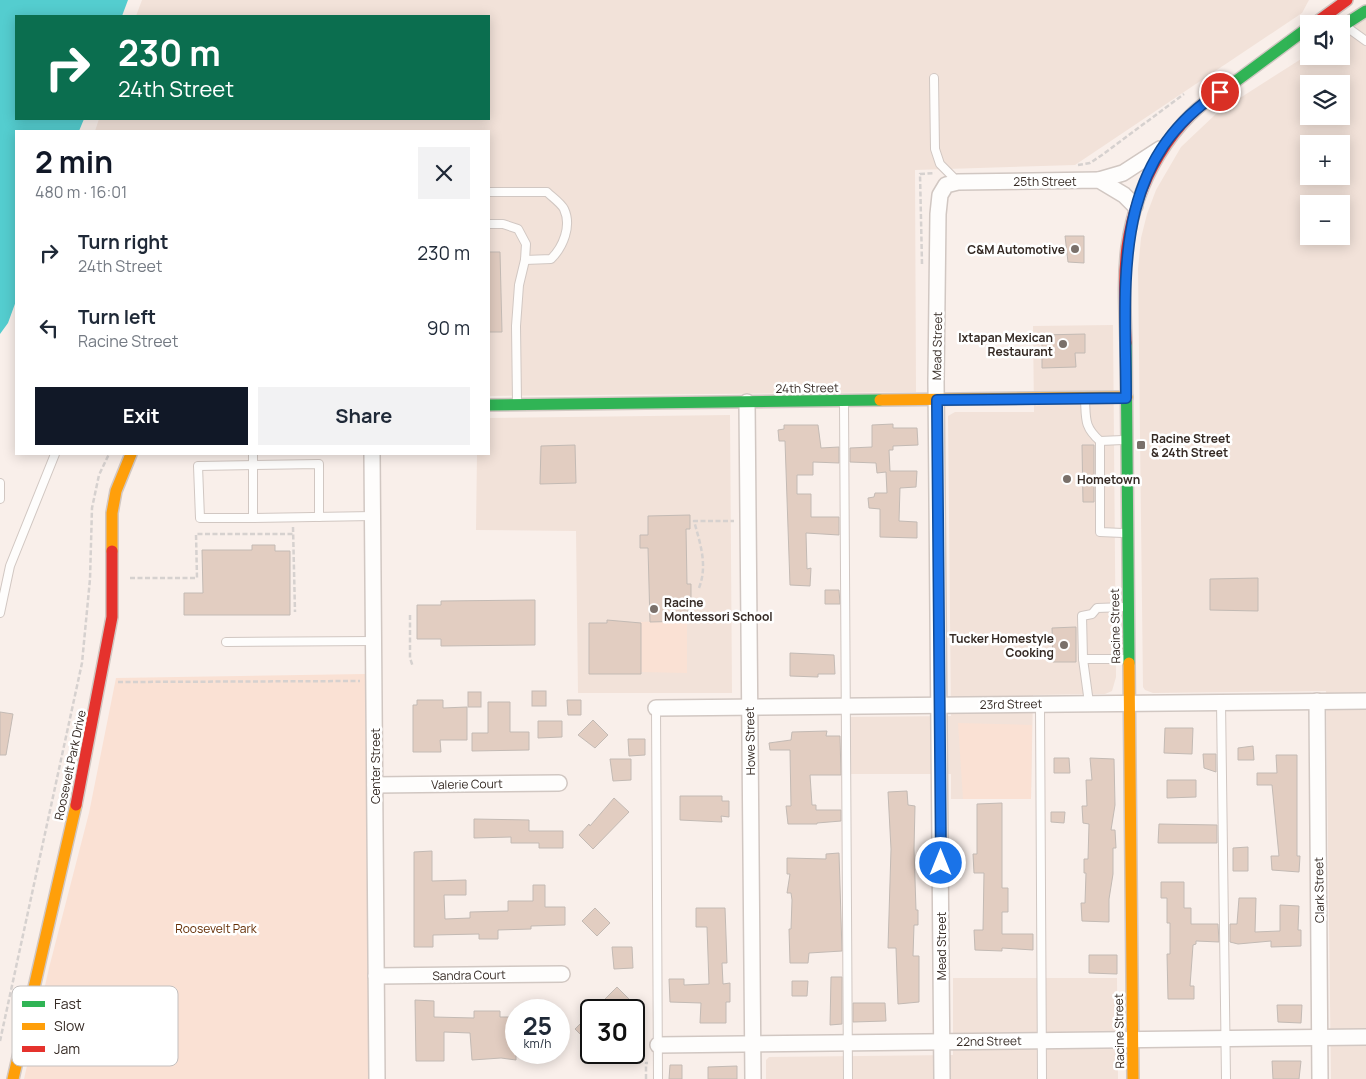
<!DOCTYPE html>
<html lang="en">
<head>
<meta charset="utf-8">
<style>
	body { margin:0; font-family:Manrope,sans-serif; background:#f2f2f3; color:#1f2937; height:100vh; display:flex; flex-direction:column; font-size:19px; white-space:nowrap }
	* { box-sizing:border-box; margin:0 }
	p { font-size:16px; color:#747a83 }
	.icon { flex:none; width:28px; height:28px; fill:none; stroke:currentColor; stroke-width:2; stroke-linecap:round; stroke-linejoin:round }
	.map { position:relative; flex:1; overflow:hidden }
	.panel { position:absolute; left:15px; top:130px; width:475px; height:325px; display:flex; flex-direction:column; background:#fff; border-radius:0px; box-shadow:0 2px 12px #0003 }
	.panel>* { flex:none }
	.banner { position:absolute; left:15px; top:15px; width:475px; height:105px; border-radius:0px; box-shadow:0 2px 12px #0003; background:#0b6e4f; color:#fff; overflow:hidden }
	.controls { position:absolute; left:1300px; top:15px; display:grid; gap:10px }
	.controls a { display:grid; place-items:center; width:50px; height:50px; border-radius:0px; background:#fff; box-shadow:0 2px 12px #0003; font-size:25px }
	.speed { position:absolute; left:505px; top:999px; display:flex; gap:10px; font-size:25px; font-weight:700; text-align:center }
	.speed>* { display:grid; place-content:center; width:65px; height:65px; border-radius:50%; background:#fff; box-shadow:0 2px 12px #0003; line-height:1 }
	.speed small { font-size:12px; font-weight:400 }
	.speed .limit { border:2px solid #111; border-radius:8px; background:#fff; color:#111 }
	.pin { position:absolute; display:grid; place-items:center; width:42px; height:42px; color:#fff; margin:-21px; border:2px solid #fff; border-radius:50%; box-shadow:0 1px 5px #0007 }
	.me { position:absolute; width:55px; margin:-28px; rotate:0deg; stroke-linejoin:round; filter:drop-shadow(0 0 4px #0008) }
	.turn { display:flex; align-items:center; gap:18px; height:105px; padding:0 20px; font-size:22px }
	.turn .icon { width:65px; height:65px; stroke-width:2.5 }
	.turn b { display:block; font-size:35px; line-height:42px }
	.round { display:grid; place-items:center; flex:none; width:52px; height:52px; border-radius:0px; background:#f2f2f3 }
	.overview { display:flex; align-items:center; justify-content:space-between; height:85px; padding:0 20px }
	h1 { font-size:30px; font-weight:700; line-height:38px; color:#111827 }
	.cta { display:flex; gap:10px; margin-top:auto; padding:10px 20px }
	.cta a { flex:1; height:58px; border-radius:0px; background:#111827; color:#fff; font-size:20px; font-weight:700; line-height:58px; text-align:center }
	.cta a+a { background:#f2f2f3; color:#1f2937 }
	ul { padding:0; list-style:none }
	li { display:flex; align-items:center; gap:15px; height:75px; padding:0 20px }
	li div { flex:1 }
	li b { display:block; font-size:19px }
	li em { font-style:normal }
	.map>svg:first-child { display:block }
</style>
</head>
<body>
<div class="map">
<svg width="1366" height="1079" viewBox="0 0 1366 1079">
	<rect width="100%" height="100%" fill="#f9efea"/>
	<g fill="#f2e2d9" fill-rule="evenodd">
		<path d="M142,0H1309L1302,13L1075,165L915,170L916,392L489,396V131H95L99,119H489V16H136Z"/>
		<path d="M1366,19V1079H1331L1326,691L1153,693L1145,690L1143,687L1138,269L1141,238L1147,214L1156,190L1181,147L1218,112L1309,54V56H1341V35ZM1309,84H1341V116H1309ZM1309,144H1341V176H1309ZM1309,204H1341V236H1309Z"/>
		<path d="M1113,325L1116,677L1112,691L1105,694L1033,695L1031,799H951V774H849V717L951,716L948,416L955,412H1034L1033,326Z"/>
		<path d="M730,415L732,693H578L576,531L476,530L477,454H489V418Z"/>
		<path d="M953,978H1117L1118,1079H766V1060L769,1057L953,1055Z"/>
	</g>
	<g fill="#fae1d4">
		<path d="M687,620V673L641,672V622Z"/>
		<path d="M365,674L369,1079H24L49,968L89,813L116,678Z"/>
		<path d="M958,723L1032,725L1031,799H963Z"/>
	</g>
	<path fill="#54cdcf" d="M0,0H128L122,16H16V119H84L79,131H16V301L8,323L0,334Z"/>
	<g fill="#e2cdc1" stroke="#c3bab4">
		<path d="M1065,236H1084V263L1068,262Z"/>
		<path d="M489,252H500L502,332H489Z"/>
		<path d="M1085,334V353H1075L1076,367L1042,368V335Z"/>
		<path d="M893,424V428H917L918,445L893,446V450H889L890,471H917L916,487L900,488L899,521L917,522V538L880,537V509L869,508L868,498L874,497L875,493H887L886,472L877,473L876,463L850,462V448L872,447V425Z"/>
		<path d="M784,425H818L821,448L839,447V463L813,462V475H797V494H811V517H839V535L806,533L807,569L811,568L810,586L790,585L785,441H779L778,430L784,429Z"/>
		<path d="M575,445L576,483L540,484L541,446Z"/>
		<path d="M1082,445H1094V502H1083Z"/>
		<path d="M690,515V529H686L687,584H691V598H688V621L650,622L648,548H640V535H648V516Z"/>
		<path d="M252,545H275V551H290V615H184V593H203L202,550H252Z"/>
		<path d="M1258,578V611L1210,610V579Z"/>
		<path d="M825,590H839L840,604H825Z"/>
		<path d="M535,600V645L441,646V639H417V605H441V601Z"/>
		<path d="M607,620L641,623V674H589V623H607Z"/>
		<path d="M1076,627V662H1053L1052,628Z"/>
		<path d="M790,653L834,655L835,674H818V677L790,676Z"/>
		<rect x="532" y="691" width="14" height="15"/>
		<rect x="468" y="692" width="13" height="15"/>
		<path d="M417,700H443V708L467,707V740H440L441,752H413V705H417Z"/>
		<path d="M567,700H581V715H568Z"/>
		<path d="M488,702H510V732H529V750L472,751V733H488Z"/>
		<path d="M0,712L13,714L6,755H0Z"/>
		<path d="M593,720L608,735L595,748L578,735Z"/>
		<path d="M538,721H562V737L538,738Z"/>
		<path d="M1165,728H1193L1192,754L1164,753Z"/>
		<path d="M827,731L826,736H840L841,775H810L812,805H816V810H841V821L817,823V824H788L786,806H791L790,750H770L769,743L791,740L792,732Z"/>
		<path d="M628,739H645V755L629,756Z"/>
		<path d="M1253,746L1254,760H1238V748Z"/>
		<path d="M1203,754H1216V772L1204,768Z"/>
		<path d="M1276,755H1297V856H1300L1299,872L1272,870L1271,856H1279L1272,785H1257V773H1277Z"/>
		<path d="M1054,758H1069L1070,773H1054Z"/>
		<path d="M1090,758L1114,759L1115,805L1111,830H1115L1116,848H1113V874L1109,899V922L1082,921L1081,903H1085L1086,873H1084V859H1088L1089,824L1083,823L1082,806H1087L1086,780H1092Z"/>
		<path d="M610,759H631V780L613,781Z"/>
		<path d="M1167,780H1196V797L1167,798Z"/>
		<path d="M907,791L908,805L915,806L914,849L916,910H918V925H914L913,956H919V1002L898,1004L896,948H888L891,849L888,792Z"/>
		<path d="M680,796H722V801H729V817L721,816L722,822L680,820Z"/>
		<path d="M614,798L629,812L593,849L579,835L589,824L590,826Z"/>
		<path d="M1002,803V888H1008V912H1002V934H1033V950L1002,948V951L975,950L974,930H983L984,873H974L973,854H977V804Z"/>
		<path d="M1051,812H1065L1064,823L1051,822Z"/>
		<path d="M474,819L529,820V831H563V848H539V843H511V837L474,838Z"/>
		<path d="M1159,824L1217,825V843H1158Z"/>
		<path d="M1248,847V871H1233V848Z"/>
		<path d="M432,851V881L466,880V895H444L445,919L470,918V912L508,911V901H533V885H545V907H565V925L531,926V929L498,930V939H479V934L433,935V947H414V852Z"/>
		<path d="M839,853L842,951L809,953L808,963H790L789,929H791L792,900L791,893H787L790,874H787V858L826,859V854Z"/>
		<path d="M1161,882H1184V908H1191V924H1218L1219,942L1196,941V944L1193,945L1190,986H1194V999H1168L1167,954H1170V923H1167V898H1161Z"/>
		<path d="M1239,898H1256L1255,932L1280,931V905L1299,906L1298,930H1301V946L1271,947V941L1238,944L1230,942V924H1237Z"/>
		<path d="M595,908L610,923L597,936L582,921Z"/>
		<path d="M696,908H725L727,963H722L723,984L730,983V1002H726V1023H700L701,1003L670,1002L669,979H684V985L709,984L707,927H696Z"/>
		<path d="M612,947H632L633,968L614,969Z"/>
		<path d="M1089,955H1117V974L1089,973Z"/>
		<path d="M831,977H842V1024L830,1025Z"/>
		<path d="M792,981H808L807,996H792Z"/>
		<path d="M617,987L631,1001L622,1010H594Z"/>
		<path d="M415,1000L434,1001V1017L474,1018V1011H500V1017H516V1060L501,1058L472,1060L470,1033L444,1032V1061H416Z"/>
		<path d="M853,1003H885L886,1021L853,1022Z"/>
		<path d="M1277,1005H1302L1301,1023L1278,1022Z"/>
		<path d="M591,1013V1045L575,1029Z"/>
		<path d="M1272,1061H1301L1299,1079H1273Z"/>
		<path d="M670,1065H682V1079H669Z"/>
		<path d="M737,1066V1079H708V1067Z"/>
	</g>
	<g fill="none" stroke-linecap="round" stroke-linejoin="round">
		<g stroke="#d1c7c2" stroke-width="10">
			<g id="lane">
				<path d="M1348,28L1366,41"/>
				<path d="M934,78L935,149L940,164L958,182"/>
				<path d="M489,192H547C552,197 561,203 564,209C572,226 563,247 551,259L525,260"/>
				<path d="M489,224H503L518,229L526,244L525,260L519,285L516,326L517,402"/>
				<path d="M1085,399C1086,419 1084,427 1100,441V532L1123,533"/>
				<path d="M844,403L848,1079"/>
				<path d="M1100,441L1123,440"/>
				<path d="M253,454V518L373,516"/>
				<path d="M0,483V499"/>
				<path d="M253,518H200L198,466L319,464V517"/>
				<path d="M0,613L10,566L55,454"/>
				<path d="M226,642L375,641"/>
				<path d="M1083,659L1089,703"/>
				<path d="M1124,659H1083L1082,616L1092,614L1097,608L1125,607"/>
				<path d="M1221,702L1226,1079"/>
				<path d="M1040,704L1042,1079"/>
				<path d="M656,708L658,1079"/>
			</g>
		</g>
		<g stroke="#d1c7c2" stroke-width="18">
			<g id="street">
				<path d="M1099,180L1123,173L1160,149"/>
				<path d="M747,402L753,1079"/>
				<path d="M372,454L377,1079"/>
				<path d="M1317,701L1320,1079"/>
				<path d="M656,708L1366,701"/>
				<path d="M375,785L559,783"/>
				<path d="M376,976L562,974"/>
				<path d="M658,1045L1366,1037"/>
				<path d="M942,1079L936,381L938,214L940,195L946,185L958,182L1099,180L1124,195L1135,206"/>
			</g>
		</g>
		<g stroke="#d1c7c2" stroke-width="14">
			<g id="fast">
				<path d="M1341,27L1366,11"/>
				<path d="M1228,87L1309,27"/>
				<path d="M1126,343L1129,663"/>
				<path d="M489,405L880,400"/>
			</g>
		</g>
		<g stroke="#d1c7c2" stroke-width="14">
			<g id="slow">
				<path d="M880,400L1127,397"/>
				<path d="M112,551V513L116,491L131,454"/>
				<path d="M1129,663L1133,1079"/>
				<path d="M13,1079L76,805"/>
			</g>
		</g>
		<g stroke="#d1c7c2" stroke-width="14">
			<g id="jam">
				<path d="M1314,24L1347,0"/>
				<path d="M1126,343C1125,311 1123,279 1127,247C1136,184 1170,119 1228,87"/>
				<path d="M76,805L112,617V551"/>
			</g>
		</g>
		<g stroke="#d6d1cf" stroke-width="2.5" stroke-dasharray="5 2.5" stroke-linecap="butt">
			<path d="M1078,165L1090,163L1102,155L1184,94"/>
			<path d="M922,264L920,174L935,173"/>
			<path d="M293,527L295,612"/>
			<path d="M130,578H197L196,534H293"/>
			<path d="M699,588C708,565 700,543 694,521H734"/>
			<path d="M410,615V658L413,667"/>
			<path d="M118,682L360,681"/>
			<path d="M0,1041L82,663L90,579L92,508L99,475L109,454"/>
			<path d="M646,1079V1063H648"/>
		</g>
		<use href="#lane" stroke="#fefdfc" stroke-width="8"/>
		<use href="#street" stroke="#fefdfc" stroke-width="15"/>
		<use href="#fast" stroke="#30b455" stroke-width="11"/>
		<use href="#slow" stroke="#ff9f0a" stroke-width="11"/>
		<use href="#jam" stroke="#e5322d" stroke-width="11"/>
	</g>
	<g fill="none" stroke-linecap="round" stroke-linejoin="round">
		<g stroke="#114b97" stroke-width="12">
			<path id="route" d="M941,863L937,400L1126,398C1126,284 1109,162 1220,92"/>
		</g>
		<use href="#route" stroke="#1a73e8" stroke-width="9"/>
	</g>
	<g fill="#7a706a" stroke="#fff" stroke-width="2">
		<circle cx="1075" cy="249" r="5"/>
		<circle cx="1063" cy="344" r="5"/>
		<rect x="1136" y="440" width="10" height="10" rx="2.5"/>
		<circle cx="1067" cy="479" r="5"/>
		<circle cx="654" cy="609" r="5"/>
		<circle cx="1064" cy="645" r="5"/>
	</g>
	<g text-anchor="middle" dominant-baseline="central" stroke-width="5" stroke-linejoin="round" paint-order="stroke">
		<g font-size="12" fill="#362b25" stroke="#fff">
			<text x="1045" y="181">25th Street</text>
			<text transform="translate(937 346) rotate(-89)">Mead Street</text>
			<text transform="translate(807 388) rotate(-1)">24th Street</text>
			<text transform="translate(1115 626) rotate(-91)">Racine Street</text>
			<text transform="translate(1011 704) rotate(-1)">23rd Street</text>
			<text transform="translate(750 741) rotate(-91)">Howe Street</text>
			<text transform="translate(70 765) rotate(-78)">Roosevelt Park Drive</text>
			<text transform="translate(375 766) rotate(-90)">Center Street</text>
			<text transform="translate(467 784) rotate(-1)">Valerie Court</text>
			<text transform="translate(1319 890) rotate(-91)">Clark Street</text>
			<text transform="translate(941 946) rotate(-90)">Mead Street</text>
			<text transform="translate(469 975) rotate(-1)">Sandra Court</text>
			<text transform="translate(1119 1031) rotate(-91)">Racine Street</text>
			<text transform="translate(989 1041) rotate(-1)">22nd Street</text>
		</g>
		<g font-size="12" font-weight="bold" fill="#362b25" stroke="#fff" text-anchor="end">
			<text x="1065" y="249">C&amp;M Automotive</text>
			<text x="1053" y="337">Ixtapan Mexican<tspan x="1053" dy="14">Restaurant</tspan></text>
			<text x="1151" y="438" text-anchor="start">Racine Street<tspan x="1151" dy="14">&amp; 24th Street</tspan></text>
			<text x="1077" y="479" text-anchor="start">Hometown</text>
			<text x="664" y="602" text-anchor="start">Racine<tspan x="664" dy="14">Montessori School</tspan></text>
			<text x="1054" y="638">Tucker Homestyle<tspan x="1054" dy="14">Cooking</tspan></text>
		</g>
		<g font-size="12" fill="#642e05" stroke="#fff">
			<text x="216" y="928">Roosevelt Park</text>
		</g>
	</g>
	<rect x="12" y="986" width="166" height="80" rx="8" fill="#fff" stroke="#c3bfbe" stroke-width="1"/>
	<rect x="22" y="1001" width="23" height="6" fill="#30b455"/>
	<rect x="22" y="1023" width="23" height="7" fill="#ff9f0a"/>
	<rect x="22" y="1046" width="23" height="6" fill="#e5322d"/>
	<g font-size="14" fill="#362b25">
		<text x="54" y="1009">Fast</text>
		<text x="54" y="1031">Slow</text>
		<text x="54" y="1054">Jam</text>
	</g>
</svg>
<div class="controls">
<a><svg class="icon" aria-label="sound" viewBox="0 0 24 24"><path d="M4 9h4l5-4v14l-5-4H4zM17 9q2 3 0 6"/></svg></a>
<a><svg class="icon" aria-label="layers" viewBox="0 0 24 24"><path d="M12 4l9 5-9 5-9-5zM3 14l9 5 9-5"/></svg></a>
<a>+</a>
<a>−</a>
</div>
<div class="speed"><div>25<small>km/h</small></div><div class="limit">30</div></div>
<div class="pin" style="left:1220px;top:92px;background:#d93025"><svg class="icon" aria-label="arrive" viewBox="0 0 24 24"><path d="M6 21V4h12l-3 4 3 4H6"/></svg></div>
<svg class="me" style="left:941px;top:863px" viewBox="-20 -20 40 40"><circle r="17" fill="#1a73e8" stroke="#fff" stroke-width="3"/><path d="M0-11L8 9 0 5-8 9z" fill="#fff"/></svg>
<div class="banner">
<div class="turn"><svg class="icon" aria-label="right" viewBox="0 0 24 24"><path d="M7 20v-9h11M14 6l5 5-5 5"/></svg><div><b>230 m</b>24th Street</div></div>
</div>
<section class="panel">
<div class="overview"><div><h1>2 min</h1><p>480 m · 16:01</p></div><a class="round"><svg class="icon" aria-label="close" viewBox="0 0 24 24"><path d="M6 6l12 12M18 6L6 18"/></svg></a></div>
<ul>
<li><svg class="icon" aria-label="right" viewBox="0 0 24 24"><path d="M7 20v-9h11M14 6l5 5-5 5"/></svg><div><b>Turn right</b><p>24th Street</p></div><em>230 m</em></li>
<li><svg class="icon" aria-label="left" viewBox="0 0 24 24"><path d="M17 20v-9H6M10 6l-5 5 5 5"/></svg><div><b>Turn left</b><p>Racine Street</p></div><em>90 m</em></li>
</ul>
<div class="cta"><a>Exit</a><a>Share</a></div>
</section>
</div>
</body>
</html>
